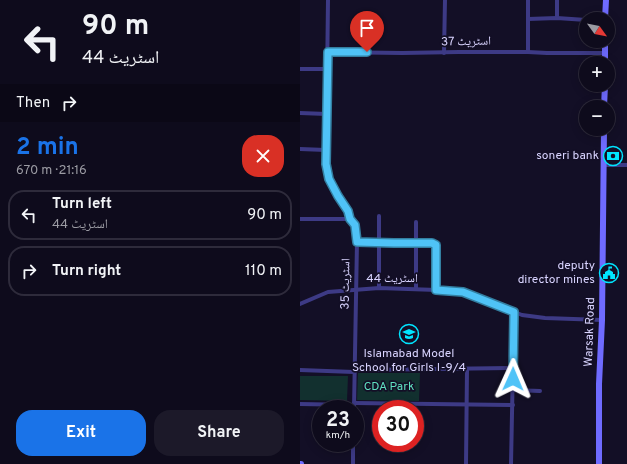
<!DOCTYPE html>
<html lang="en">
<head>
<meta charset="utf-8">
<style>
	body { margin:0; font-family:Overpass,"Noto Naskh Arabic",sans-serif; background:#1c1929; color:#f1f3f6; height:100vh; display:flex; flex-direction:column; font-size:15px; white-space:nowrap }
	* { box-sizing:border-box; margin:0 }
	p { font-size:13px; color:#9b9ba3 }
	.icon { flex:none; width:22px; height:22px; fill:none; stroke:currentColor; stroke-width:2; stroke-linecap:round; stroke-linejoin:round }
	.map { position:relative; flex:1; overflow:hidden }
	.panel { display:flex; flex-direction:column; background:#0e0b1c; width:300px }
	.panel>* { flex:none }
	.guide { background:#0e0b1c; color:#f1f3f6; overflow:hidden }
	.needle { width:26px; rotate:123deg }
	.fabs { position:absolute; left:279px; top:12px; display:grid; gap:8px }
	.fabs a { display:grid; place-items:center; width:36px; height:36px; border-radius:50%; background:#0e0b1c; box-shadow:0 2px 10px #0003,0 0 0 1px #2e2b3b; font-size:20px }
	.speed { position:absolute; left:12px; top:400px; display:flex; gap:8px; font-size:20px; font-weight:700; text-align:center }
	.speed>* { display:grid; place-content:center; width:52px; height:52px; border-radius:50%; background:#0e0b1c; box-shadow:0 2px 10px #0003,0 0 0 1px #2e2b3b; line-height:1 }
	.speed small { font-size:10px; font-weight:400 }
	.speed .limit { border:6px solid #d22; background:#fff; color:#111 }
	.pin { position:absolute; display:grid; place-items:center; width:34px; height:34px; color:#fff; margin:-41px -17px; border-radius:50% 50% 50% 0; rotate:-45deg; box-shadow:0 0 4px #0007 }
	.pin .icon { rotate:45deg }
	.me { position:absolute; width:44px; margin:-22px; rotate:1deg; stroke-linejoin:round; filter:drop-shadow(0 0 3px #0008) }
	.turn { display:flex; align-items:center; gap:14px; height:84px; padding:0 16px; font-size:18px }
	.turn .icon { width:52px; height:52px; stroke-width:2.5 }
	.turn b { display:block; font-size:28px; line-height:34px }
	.then { display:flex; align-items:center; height:38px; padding:0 16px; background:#0003; gap:8px; font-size:15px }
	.round { display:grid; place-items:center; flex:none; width:42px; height:42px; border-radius:16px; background:#1c1929 }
	.head { display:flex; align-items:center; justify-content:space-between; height:68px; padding:0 16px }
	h1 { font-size:24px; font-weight:700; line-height:30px; color:#1a73e8 }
	.primary-button { display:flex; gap:8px; margin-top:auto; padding:8px 16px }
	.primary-button a { flex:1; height:46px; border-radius:16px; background:#1a73e8; color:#fff; font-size:16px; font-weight:700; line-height:46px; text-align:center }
	.primary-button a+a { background:#1c1929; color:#f1f3f6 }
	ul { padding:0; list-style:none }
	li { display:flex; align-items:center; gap:12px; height:50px; margin:0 8px 6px; padding:0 8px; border:2px solid #2e2b3b; border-radius:16px }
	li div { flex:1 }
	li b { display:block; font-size:15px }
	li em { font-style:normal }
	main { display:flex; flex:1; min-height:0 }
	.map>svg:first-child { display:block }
</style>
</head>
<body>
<main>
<section class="panel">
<div class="guide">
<div class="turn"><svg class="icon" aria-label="left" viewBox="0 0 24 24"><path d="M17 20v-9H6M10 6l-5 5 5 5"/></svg><div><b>90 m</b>اسٹریٹ 44</div></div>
<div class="then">Then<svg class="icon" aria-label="right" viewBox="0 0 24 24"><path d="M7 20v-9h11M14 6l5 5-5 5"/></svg></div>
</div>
<div class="head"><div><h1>2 min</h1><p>670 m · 21:16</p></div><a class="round" style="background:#d93025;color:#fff"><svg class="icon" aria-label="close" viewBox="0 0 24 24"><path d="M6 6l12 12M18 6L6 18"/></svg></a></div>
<ul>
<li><svg class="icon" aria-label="left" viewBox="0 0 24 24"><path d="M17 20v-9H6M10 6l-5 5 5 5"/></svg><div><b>Turn left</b><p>اسٹریٹ 44</p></div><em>90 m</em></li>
<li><svg class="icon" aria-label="right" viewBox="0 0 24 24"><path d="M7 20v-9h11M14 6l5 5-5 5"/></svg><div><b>Turn right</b></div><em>110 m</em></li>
</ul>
<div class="primary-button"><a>Exit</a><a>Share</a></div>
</section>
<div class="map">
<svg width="327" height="464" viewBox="0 0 327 464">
	<rect width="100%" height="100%" fill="#130f26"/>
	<g fill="#12302f">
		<path d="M58,373H120L119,401L57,400Z"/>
		<path d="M0,376H48L47,401L0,400Z"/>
	</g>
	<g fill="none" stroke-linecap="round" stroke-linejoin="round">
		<g stroke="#3d3a85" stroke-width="4">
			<path d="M28,0L26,164L29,179L37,196L48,211L50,219L55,225L57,242L54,409"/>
			<path d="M257,18V0"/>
			<path d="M228,19L257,18L286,20"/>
			<path d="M27,52L102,53L159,52H228L247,53H305"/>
			<path d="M228,52V0"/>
			<path d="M144,53L145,0"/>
			<path d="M0,69H28"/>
			<path d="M0,113L27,114"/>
			<path d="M0,149L26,150"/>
			<path d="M304,165H327"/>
			<path d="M79,216V288"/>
			<path d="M0,219H50"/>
			<path d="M57,242L94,243H132L134,244L136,247L137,290"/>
			<path d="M116,289V222"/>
			<path d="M0,304L28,292L79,288L137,290L163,292L222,315L245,318L302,320"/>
			<path d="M0,370L54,372"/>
			<path d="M60,370L213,368"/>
			<path d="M213,390L240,391"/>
			<path d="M54,403L213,405"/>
			<path d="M0,404L54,405"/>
			<path d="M53,464V443"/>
			<path d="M166,464L167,369"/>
			<path d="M211,464L214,312"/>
		</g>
		<g stroke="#6f6bff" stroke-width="6">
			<path d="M305,19L306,0"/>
			<path d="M305,63V41"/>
			<path d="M304,107L305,85"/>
			<path d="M0,464H1"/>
			<path d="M299,464V384L302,320L304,129"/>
		</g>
	</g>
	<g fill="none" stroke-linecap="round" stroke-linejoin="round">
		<g stroke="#337fa1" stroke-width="10">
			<path id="route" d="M67,52H28L26,164L29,179L38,196L48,211L50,219L55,225L57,242L94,243H132L136,245V290L163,292L214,312L213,379"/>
		</g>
		<use href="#route" stroke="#4fc3f7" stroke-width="7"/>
	</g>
	<defs>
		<g id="bank-ring" transform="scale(1)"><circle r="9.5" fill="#130f26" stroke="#00e5ff" stroke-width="1.5"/><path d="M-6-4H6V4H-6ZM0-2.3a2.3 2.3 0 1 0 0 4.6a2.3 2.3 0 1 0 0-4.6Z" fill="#00e5ff"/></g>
		<g id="civic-ring" transform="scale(1)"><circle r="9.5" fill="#130f26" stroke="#00e5ff" stroke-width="1.5"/><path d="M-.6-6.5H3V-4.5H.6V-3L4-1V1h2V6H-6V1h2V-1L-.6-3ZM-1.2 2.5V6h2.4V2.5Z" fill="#00e5ff"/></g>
		<g id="school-ring" transform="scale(1)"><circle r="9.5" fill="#130f26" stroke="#00e5ff" stroke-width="1.5"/><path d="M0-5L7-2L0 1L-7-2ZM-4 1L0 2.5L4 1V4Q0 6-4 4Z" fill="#00e5ff"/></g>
	</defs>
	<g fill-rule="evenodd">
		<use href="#bank-ring" x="313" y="156"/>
		<use href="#civic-ring" x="309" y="273"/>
		<use href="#school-ring" x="109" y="334"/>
	</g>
	<g text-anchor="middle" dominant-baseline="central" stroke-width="3.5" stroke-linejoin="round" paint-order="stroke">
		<g font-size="12" fill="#d9d4ff" stroke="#130f26">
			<text transform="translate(166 42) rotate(-1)">اسٹریٹ 37</text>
			<text x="92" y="279">اسٹریٹ 44</text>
			<text transform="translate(46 284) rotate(-89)">اسٹریٹ 35</text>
			<text transform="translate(290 332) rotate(-88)">Warsak Road</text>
		</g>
		<g font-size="12" fill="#d9d4ff" stroke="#130f26" text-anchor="end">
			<text x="299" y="156">soneri bank</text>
			<text x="295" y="266">deputy<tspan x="295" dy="14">director mines</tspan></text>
			<text x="109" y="354" text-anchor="middle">Islamabad Model<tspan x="109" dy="14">School for Girls I-9/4</tspan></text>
		</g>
		<g font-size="12" fill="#5fe0c0" stroke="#130f26">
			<text x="89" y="387">CDA Park</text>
		</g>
	</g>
</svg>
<div class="fabs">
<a><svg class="needle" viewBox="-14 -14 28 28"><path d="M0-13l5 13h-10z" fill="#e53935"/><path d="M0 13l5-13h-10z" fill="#9b9ba3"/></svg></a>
<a>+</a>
<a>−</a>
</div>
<div class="speed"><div>23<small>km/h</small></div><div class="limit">30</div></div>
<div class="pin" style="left:67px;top:52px;background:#d93025"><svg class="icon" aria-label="arrive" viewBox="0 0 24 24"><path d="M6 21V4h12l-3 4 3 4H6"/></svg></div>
<svg class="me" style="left:213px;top:379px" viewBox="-20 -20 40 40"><path d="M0-17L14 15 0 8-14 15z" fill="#4fc3f7" stroke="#fff" stroke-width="4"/></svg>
</div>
</main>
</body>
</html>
